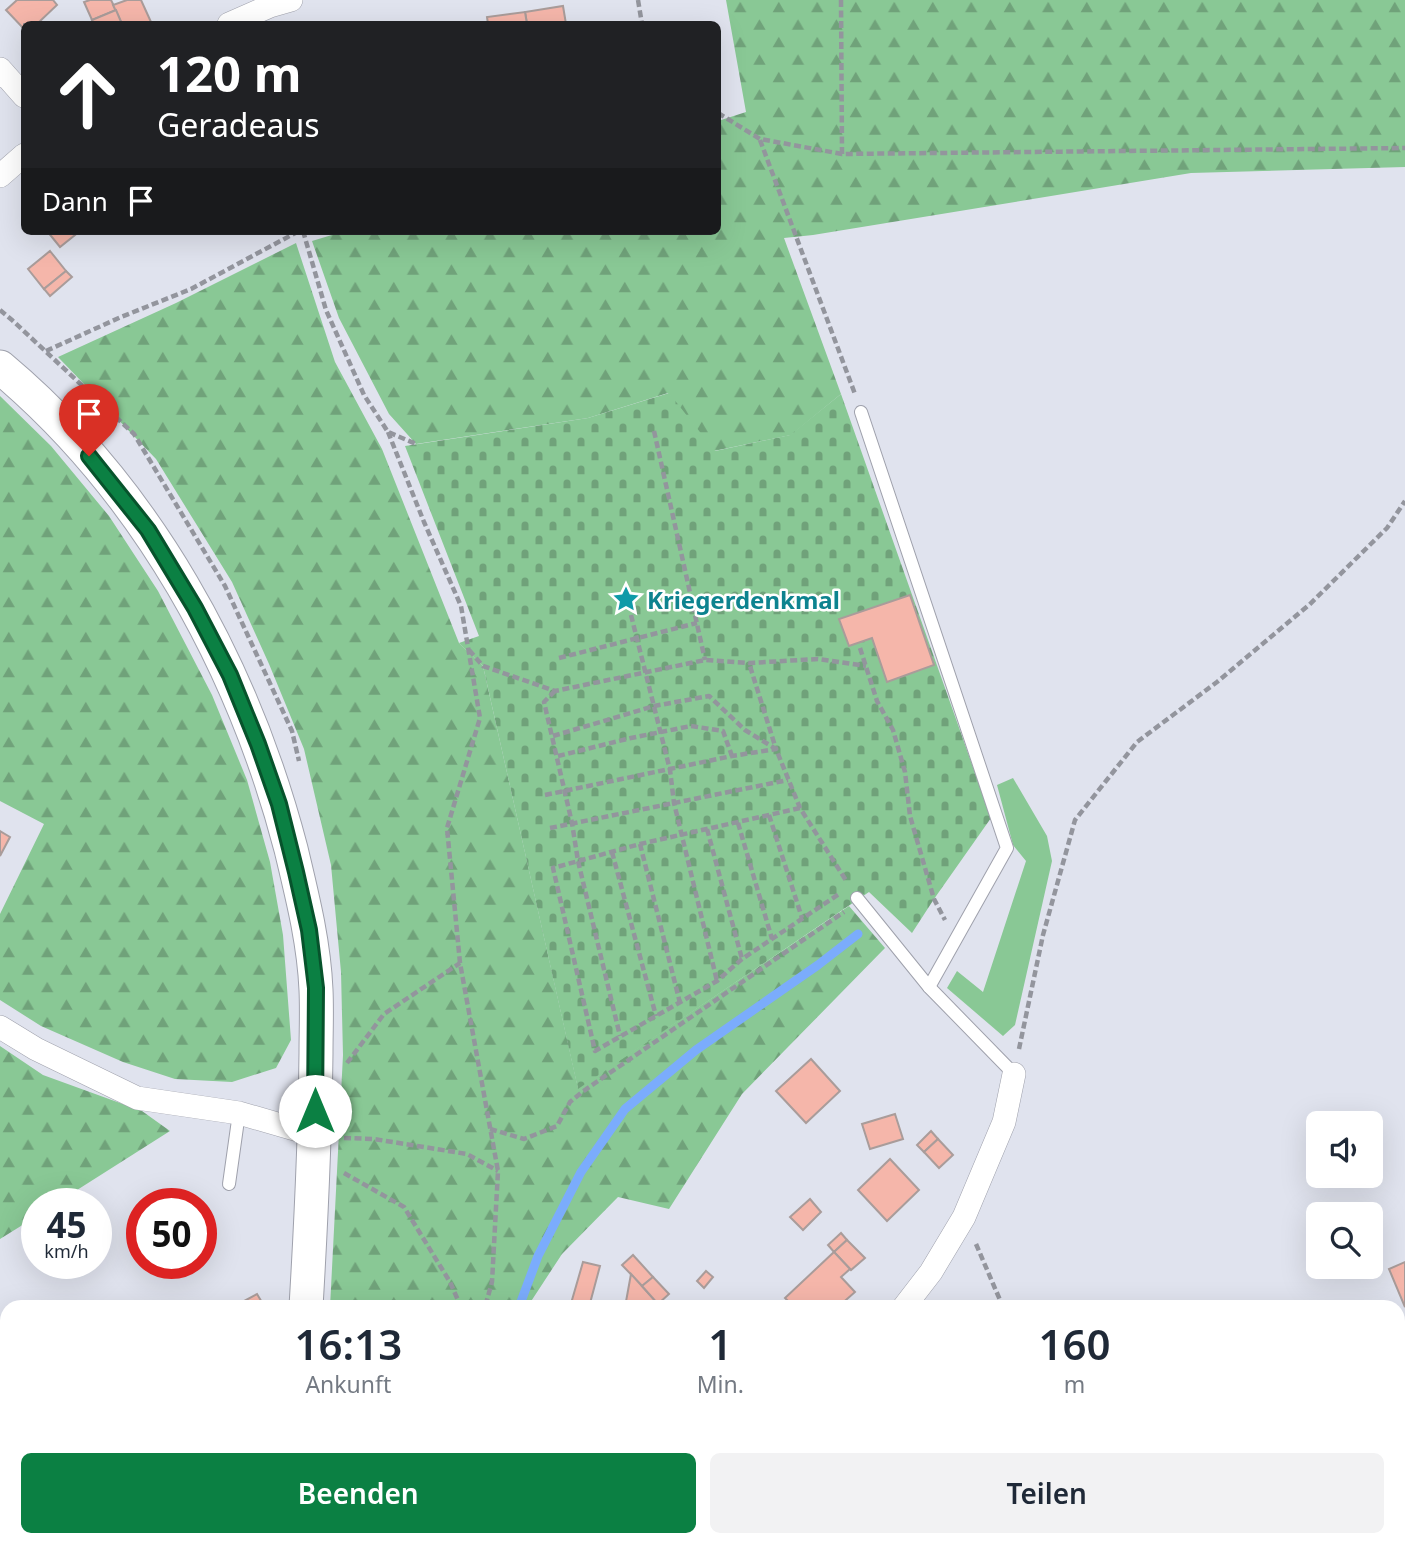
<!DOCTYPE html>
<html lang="de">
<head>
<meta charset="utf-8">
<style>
	body { margin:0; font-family:"Noto Sans",sans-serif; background:#f2f2f3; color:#1f2937; height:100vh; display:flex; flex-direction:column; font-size:26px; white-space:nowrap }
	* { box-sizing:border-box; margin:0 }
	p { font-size:23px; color:#747a83 }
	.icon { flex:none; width:38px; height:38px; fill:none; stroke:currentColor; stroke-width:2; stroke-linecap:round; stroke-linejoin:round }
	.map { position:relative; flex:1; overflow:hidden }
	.sheet { position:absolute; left:0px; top:1300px; width:1405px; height:247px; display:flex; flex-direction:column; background:#fff; border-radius:21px 21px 0 0; box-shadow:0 7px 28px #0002 }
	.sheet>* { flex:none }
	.hud { position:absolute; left:21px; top:21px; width:700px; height:214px; border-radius:10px; box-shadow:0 7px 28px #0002; background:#202124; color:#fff; overflow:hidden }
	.tools { position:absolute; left:1306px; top:1111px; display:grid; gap:14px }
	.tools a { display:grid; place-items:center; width:77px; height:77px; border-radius:10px; background:#fff; box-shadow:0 7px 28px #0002; font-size:35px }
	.speed { position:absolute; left:21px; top:1188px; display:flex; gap:14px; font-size:35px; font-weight:700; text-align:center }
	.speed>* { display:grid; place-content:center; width:91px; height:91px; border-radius:50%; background:#fff; box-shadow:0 7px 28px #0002; line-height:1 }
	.speed small { font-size:18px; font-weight:400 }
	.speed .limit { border:10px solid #d22; background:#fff; color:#111 }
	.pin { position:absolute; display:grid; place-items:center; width:60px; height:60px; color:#fff; margin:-72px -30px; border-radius:50% 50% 50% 0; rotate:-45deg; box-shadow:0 0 7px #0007 }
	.pin .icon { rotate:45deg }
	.me { position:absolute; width:77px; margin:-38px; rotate:0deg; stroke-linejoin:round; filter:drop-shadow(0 0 5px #0008) }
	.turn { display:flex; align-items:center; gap:24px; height:147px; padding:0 21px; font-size:32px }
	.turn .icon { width:91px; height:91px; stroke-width:2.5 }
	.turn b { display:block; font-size:49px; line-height:60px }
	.then { display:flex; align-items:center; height:66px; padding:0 21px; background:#0003; gap:14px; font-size:26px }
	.eta { display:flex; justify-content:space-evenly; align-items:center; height:119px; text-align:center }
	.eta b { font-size:42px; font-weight:600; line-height:49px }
	.action { display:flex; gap:14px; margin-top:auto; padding:14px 21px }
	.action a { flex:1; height:80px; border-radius:10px; background:#0b8043; color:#fff; font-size:28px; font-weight:600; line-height:80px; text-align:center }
	.action a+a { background:#f2f2f3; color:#1f2937 }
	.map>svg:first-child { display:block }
</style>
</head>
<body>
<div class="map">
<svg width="1405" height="1546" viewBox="0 0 1405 1546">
	<defs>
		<pattern id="forest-firs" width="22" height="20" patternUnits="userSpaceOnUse" patternTransform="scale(1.75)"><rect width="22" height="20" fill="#89c895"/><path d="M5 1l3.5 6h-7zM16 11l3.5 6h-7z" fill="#70a27a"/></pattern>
		<pattern id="cemetery-stones" width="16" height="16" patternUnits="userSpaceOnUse" patternTransform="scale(1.75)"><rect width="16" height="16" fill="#89c895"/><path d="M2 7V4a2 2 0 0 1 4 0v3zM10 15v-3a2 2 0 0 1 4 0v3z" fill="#70a27a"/></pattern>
	</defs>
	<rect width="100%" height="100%" fill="#e0e3ee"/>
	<path fill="#89c895" d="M1013,778L1047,836L1052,861L1015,1025L1003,1036L947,988L957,971L983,992L1026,861L1013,845L997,785Z"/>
	<g fill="url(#forest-firs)">
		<path d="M726,0H1405V167L1191,173L813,235L784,238L841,394L791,435L714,451L668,393L588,418L416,444L389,414L339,318L312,241L345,231H718V121L746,112Z"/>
		<path d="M296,243L335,362L382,449L459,643L483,666L578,1088L849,906L885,948L742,1094L669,1209L618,1197L562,1254L528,1306L330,1307L343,1055L341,972L331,865L304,749L269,664L232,582L156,459L58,357L176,303Z"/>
		<path d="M0,396L51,446L109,516L158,591L212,695L247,780L270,862L283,935L291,1040L276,1068L232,1082L175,1079L123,1062L41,1026L0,1000V914L44,824L0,801Z"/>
		<path d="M0,1046L43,1075L142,1111L170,1131L55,1204H37V1216L0,1239Z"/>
	</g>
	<path fill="url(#cemetery-stones)" d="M669,393L715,451L790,435L841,394L991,818L934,899L912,933L869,892L578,1089L483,666L459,643L479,636L405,446L588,418Z"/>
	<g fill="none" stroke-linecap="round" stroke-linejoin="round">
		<path stroke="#7bacfc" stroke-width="9" d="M519,1307L538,1256L581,1172L625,1109L696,1050L818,965L858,934"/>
	</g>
	<g fill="#f5b6aa" stroke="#a99c9a" stroke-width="2">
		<path d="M17,0H53L57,5L37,24H24V29L6,10Z"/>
		<path d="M90,0H111L116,10L92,20L84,2Z"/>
		<path d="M127,0H141L151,22L146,24H122L113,5Z"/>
		<path d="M563,6L566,24H527L525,12Z"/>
		<path d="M116,10L122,24H94L92,20Z"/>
		<path d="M525,12L527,24H488L487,17Z"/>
		<path d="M47,231H80L60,247Z"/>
		<path d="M50,251L66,271L44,289L28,269Z"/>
		<path d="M66,271L72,277L50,296L44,289Z"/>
		<path d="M910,595L934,665L887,682L872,638L849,646L839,619Z"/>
		<path d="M0,831L10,837L0,856Z"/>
		<path d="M811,1059L840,1091L806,1123L776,1091Z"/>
		<path d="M895,1114L903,1139L870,1149L862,1124Z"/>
		<path d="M931,1131L938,1139L924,1152L917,1145Z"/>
		<path d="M938,1139L953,1155L939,1168L924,1152Z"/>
		<path d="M890,1159L919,1190L887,1221L858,1190Z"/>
		<path d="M810,1199L821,1212L803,1230L790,1217Z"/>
		<path d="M841,1233L847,1240L834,1252L828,1245Z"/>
		<path d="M847,1240L865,1258L851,1270L834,1252Z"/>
		<path d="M834,1252L850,1269L841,1277L855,1292L838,1307H794L785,1298Z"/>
		<path d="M633,1255L653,1277L642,1286L622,1265Z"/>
		<path d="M583,1262L600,1266L589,1307H570Z"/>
		<path d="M1405,1262V1307L1389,1269Z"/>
		<path d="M706,1271L713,1277L704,1288L697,1281Z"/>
		<path d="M631,1274L660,1306V1307H625Z"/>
		<path d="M653,1277L669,1294L658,1304L642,1286Z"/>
		<path d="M257,1294L263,1304L257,1307H233Z"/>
		<path d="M7,1478V1540H54L58,1546H0V1480Z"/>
		<rect x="175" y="1540" width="33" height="6"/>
		<path d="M527,1540H556L557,1542L544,1546H529Z"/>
		<path d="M801,1540H832L819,1546H804Z"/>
		<path d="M884,1540H922L925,1546H872Z"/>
	</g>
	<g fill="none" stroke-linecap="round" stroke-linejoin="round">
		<g stroke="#9fa1ac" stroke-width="14">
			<g id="lane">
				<path d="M861,412L1007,848L929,987"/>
				<path d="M857,898L929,987L1014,1074"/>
				<path d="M229,1184L239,1113"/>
				<path d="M570,1540L571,1546"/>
			</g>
		</g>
		<g stroke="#9fa1ac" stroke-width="24">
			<g id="street">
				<path d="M229,24L270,6L291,0"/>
				<path d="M0,69L24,96"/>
				<path d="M0,176L24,155"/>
				<path d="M0,1027L36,1049L137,1098L239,1113L315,1135"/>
				<path d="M904,1307L931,1272L964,1217L1004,1122L1014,1074"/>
				<path d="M707,1546L713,1540"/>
				<path d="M1100,1546L1104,1544"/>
			</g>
		</g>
		<g stroke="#9fa1ac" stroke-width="35">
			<g id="secondary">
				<path d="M0,367C147,490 243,666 291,849C302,895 314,942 316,990C317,1011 316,1032 316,1053C315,1138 311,1223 306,1307"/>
				<path d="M294,1546V1540"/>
			</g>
		</g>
		<g stroke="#93959d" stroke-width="4.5" stroke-dasharray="7 3.5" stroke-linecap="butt">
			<path d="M638,0L642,24"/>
			<path d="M841,0L842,154"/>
			<path d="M718,113L760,139L842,154L1405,148"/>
			<path d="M760,140L855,394"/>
			<path d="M303,231L326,310L364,395L388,432L416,444"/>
			<path d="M0,310L12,320L134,434L225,586L292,731L299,761"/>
			<path d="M46,351L121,317L191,289L299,231"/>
			<path d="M654,431L705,660"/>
			<path d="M388,432L424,522L461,606L480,718L447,828L460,963L498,1171L492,1282L485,1307"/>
			<path d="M631,615L670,770L674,803L717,981"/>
			<path d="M860,648L877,701L893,730L905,772L910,816L934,899L945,920"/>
			<path d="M469,650L483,666L555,691L705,660L749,663L818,659L866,666"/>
			<path d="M559,658L697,623"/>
			<path d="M555,691L544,702L572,823L578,861L620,1036"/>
			<path d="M553,736L654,706L709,696L745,730L776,749L800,808L847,882"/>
			<path d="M558,756L631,738L691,726L723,731L732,756"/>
			<path d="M545,795L732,756L776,749L749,663"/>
			<path d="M800,808L640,844L553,868L595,1051L717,981L742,959L839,894"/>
			<path d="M769,815L802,918"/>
			<path d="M738,823L772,939"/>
			<path d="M550,828L788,780"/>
			<path d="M707,829L742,959"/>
			<path d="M640,844L680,1003"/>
			<path d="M612,852L656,1016"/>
			<path d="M1019,1049L1043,935L1075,820L1137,742L1217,682L1309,605L1387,528L1405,501"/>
			<path d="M347,1063L384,1014L460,963"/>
			<path d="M490,1129L524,1139L557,1126L570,1102L582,1092L844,912"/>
			<path d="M344,1138L374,1139L467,1154L498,1171"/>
			<path d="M344,1173L404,1207L450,1282L461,1307"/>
			<path d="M976,1244L1003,1307"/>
		</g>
		<use href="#lane" stroke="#fff" stroke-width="12"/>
		<use href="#street" stroke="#fff" stroke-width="23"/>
		<use href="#secondary" stroke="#fff" stroke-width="33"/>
	</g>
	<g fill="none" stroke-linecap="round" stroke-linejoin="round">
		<g stroke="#07532c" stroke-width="18">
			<path id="route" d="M89,456L148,530L195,608L230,675L258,744L279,804L296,872L309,930L316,988L315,1111"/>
		</g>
		<use href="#route" stroke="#0b8043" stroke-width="12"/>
	</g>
	<defs>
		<g id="sight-bare" transform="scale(2.1)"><path d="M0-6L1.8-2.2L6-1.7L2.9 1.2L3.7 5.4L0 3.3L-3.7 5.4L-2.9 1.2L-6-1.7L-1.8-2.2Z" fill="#0f9aa8" stroke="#fff" stroke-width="2.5" paint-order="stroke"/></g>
	</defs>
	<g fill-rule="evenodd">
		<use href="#sight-bare" x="626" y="599"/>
	</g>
	<g text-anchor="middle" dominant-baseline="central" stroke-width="5" stroke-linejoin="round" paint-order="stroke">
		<g font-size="24" font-weight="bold" fill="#0d838f" stroke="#fff" text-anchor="start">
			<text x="647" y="599">Kriegerdenkmal</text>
		</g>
	</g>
</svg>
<div class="tools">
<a><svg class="icon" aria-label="sound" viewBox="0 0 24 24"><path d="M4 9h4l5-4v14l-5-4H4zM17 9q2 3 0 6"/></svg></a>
<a><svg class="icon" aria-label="search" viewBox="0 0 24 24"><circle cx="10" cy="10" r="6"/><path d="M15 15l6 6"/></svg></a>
</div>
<div class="speed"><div>45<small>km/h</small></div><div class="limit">50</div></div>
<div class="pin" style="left:89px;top:456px;background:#d93025"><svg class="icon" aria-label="arrive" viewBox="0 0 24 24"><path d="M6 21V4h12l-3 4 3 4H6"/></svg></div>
<svg class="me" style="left:315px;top:1111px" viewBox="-20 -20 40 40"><circle r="19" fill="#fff"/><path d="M0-13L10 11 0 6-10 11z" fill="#0b8043"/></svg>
<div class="hud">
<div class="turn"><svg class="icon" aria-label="ahead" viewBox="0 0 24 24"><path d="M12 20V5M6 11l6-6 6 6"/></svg><div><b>120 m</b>Geradeaus</div></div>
<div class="then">Dann<svg class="icon" aria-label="arrive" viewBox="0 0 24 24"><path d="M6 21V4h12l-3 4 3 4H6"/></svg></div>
</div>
<section class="sheet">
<div class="eta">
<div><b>16:13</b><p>Ankunft</p></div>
<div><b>1</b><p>Min.</p></div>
<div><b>160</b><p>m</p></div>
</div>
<div class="action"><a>Beenden</a><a>Teilen</a></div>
</section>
</div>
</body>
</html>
